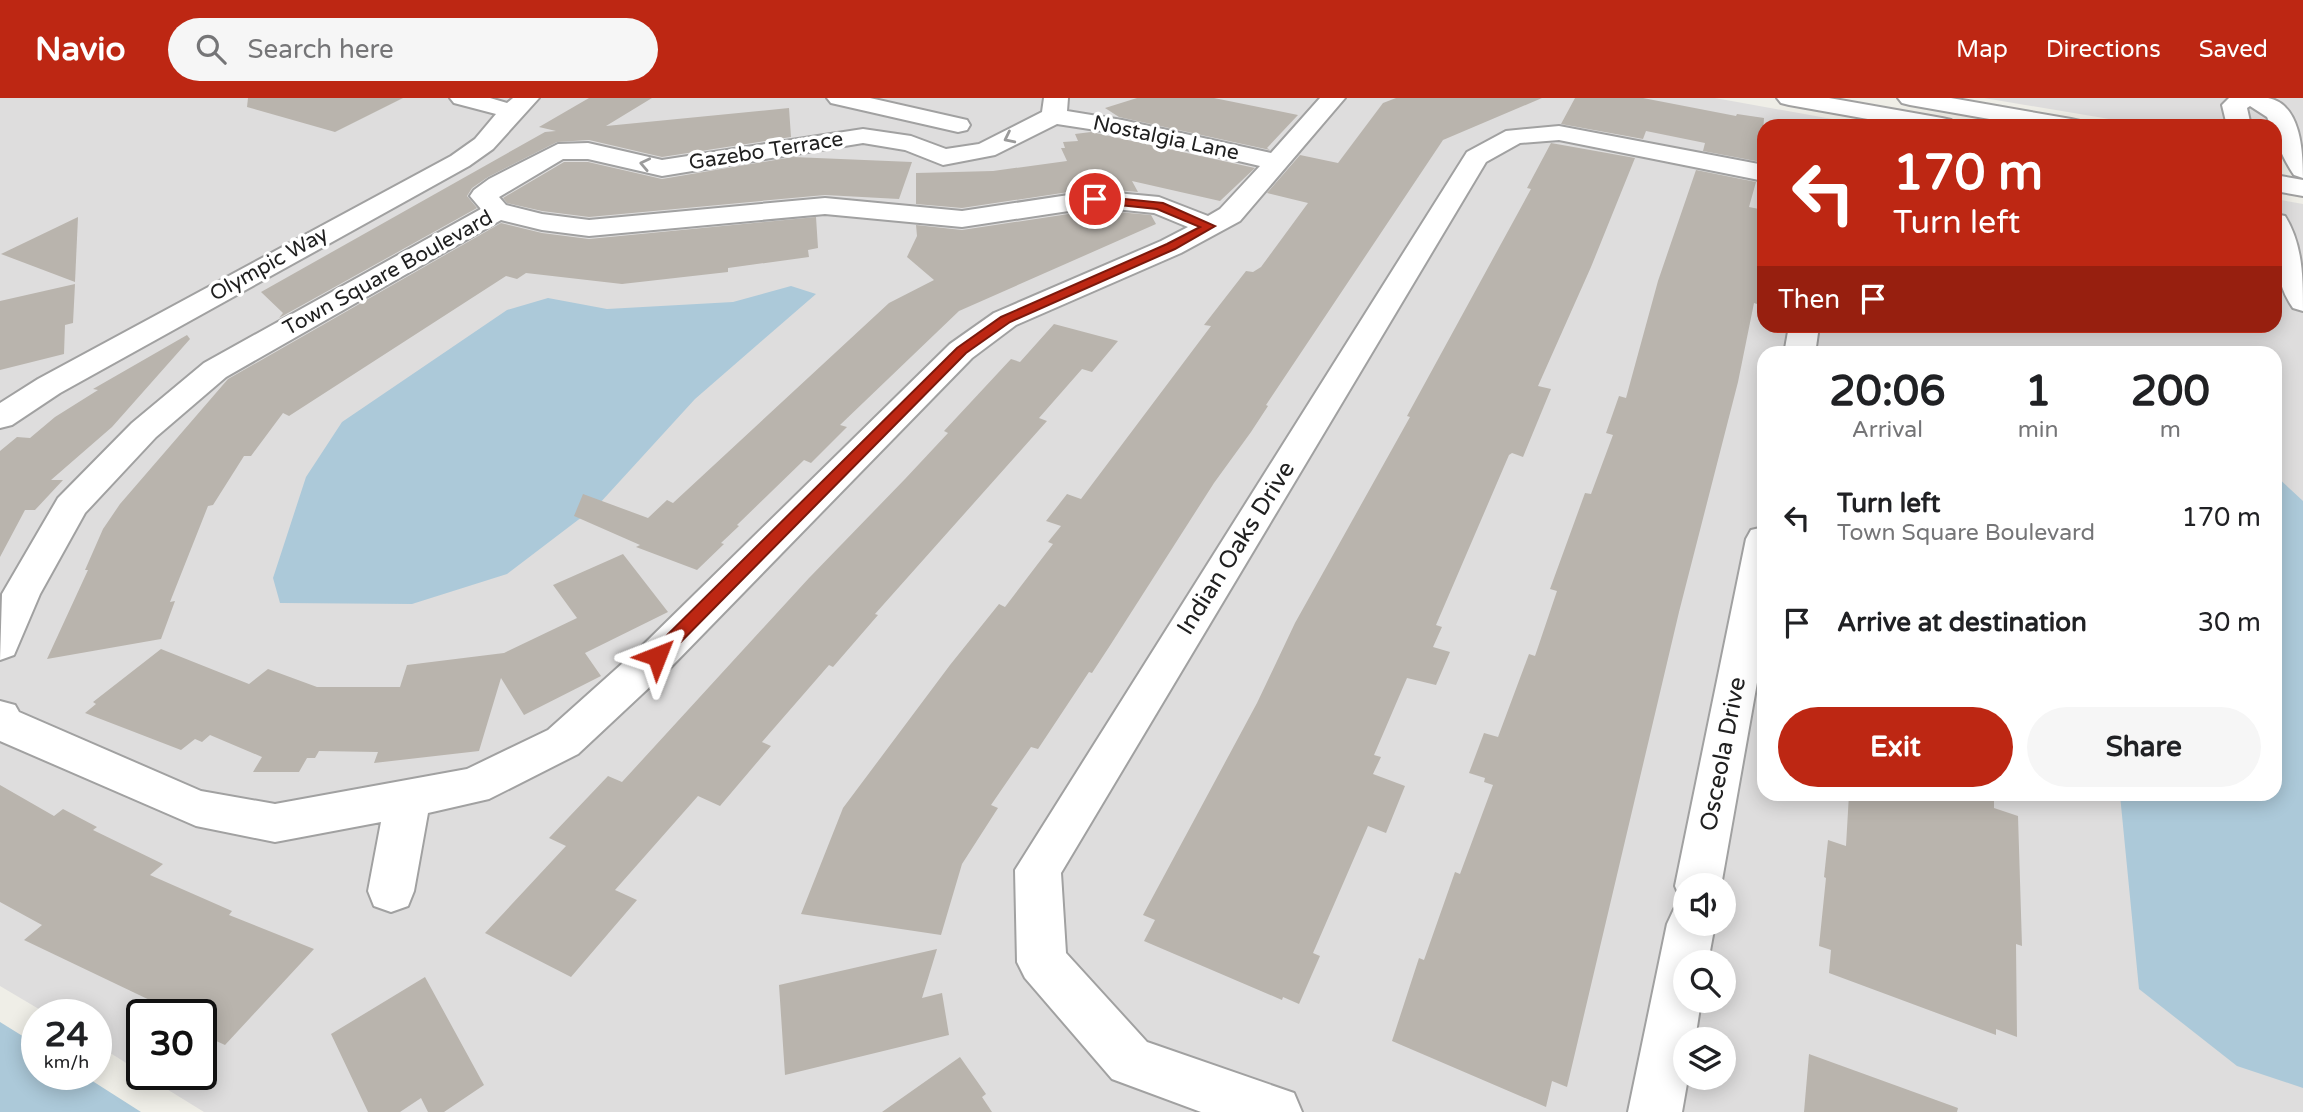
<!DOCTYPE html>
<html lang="en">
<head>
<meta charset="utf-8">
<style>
	body { margin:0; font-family:"Varela Round",sans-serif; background:#f6f6f6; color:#202124; height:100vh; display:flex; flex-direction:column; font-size:26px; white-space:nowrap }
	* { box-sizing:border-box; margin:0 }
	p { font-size:23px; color:#757577 }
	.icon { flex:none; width:38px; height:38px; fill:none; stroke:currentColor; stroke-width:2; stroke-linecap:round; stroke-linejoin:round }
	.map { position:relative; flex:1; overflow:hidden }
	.drawer { position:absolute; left:1757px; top:248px; width:525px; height:455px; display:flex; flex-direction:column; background:#fff; border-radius:21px; box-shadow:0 4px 18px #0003 }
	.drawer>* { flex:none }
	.top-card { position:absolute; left:1757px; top:21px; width:525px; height:214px; border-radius:21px; box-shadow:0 4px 18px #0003; background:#bd2713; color:#fff; overflow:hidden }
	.controls { position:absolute; left:1673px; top:775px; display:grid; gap:14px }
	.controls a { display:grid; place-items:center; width:63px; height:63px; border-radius:50%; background:#fff; box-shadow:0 4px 18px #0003; font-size:35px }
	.speed { position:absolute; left:21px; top:901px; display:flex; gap:14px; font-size:35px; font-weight:700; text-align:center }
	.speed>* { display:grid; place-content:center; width:91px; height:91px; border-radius:50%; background:#fff; box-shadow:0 4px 18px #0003; line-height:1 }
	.speed small { font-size:18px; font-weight:400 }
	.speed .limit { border:4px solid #111; border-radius:10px; background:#fff; color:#111 }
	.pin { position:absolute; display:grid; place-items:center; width:60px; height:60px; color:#fff; margin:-30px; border:4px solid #fff; border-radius:50%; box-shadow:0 2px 7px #0007 }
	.me { position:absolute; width:77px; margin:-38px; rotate:45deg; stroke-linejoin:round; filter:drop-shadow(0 0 5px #0008) }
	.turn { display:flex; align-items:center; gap:24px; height:147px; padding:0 21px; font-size:32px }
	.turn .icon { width:91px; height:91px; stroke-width:2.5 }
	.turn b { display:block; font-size:49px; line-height:60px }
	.then { display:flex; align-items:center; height:66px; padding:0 21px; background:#0003; gap:14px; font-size:26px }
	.eta { display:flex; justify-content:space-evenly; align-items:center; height:119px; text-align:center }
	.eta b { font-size:42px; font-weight:700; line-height:49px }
	.cta { display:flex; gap:14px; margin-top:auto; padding:14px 21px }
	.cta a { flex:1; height:80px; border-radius:42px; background:#bd2713; color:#fff; font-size:28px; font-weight:700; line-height:80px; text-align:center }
	.cta a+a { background:#f6f6f6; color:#202124 }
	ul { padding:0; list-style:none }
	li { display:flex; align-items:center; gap:21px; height:105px; padding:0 21px }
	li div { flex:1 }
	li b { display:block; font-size:26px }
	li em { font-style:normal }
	header { display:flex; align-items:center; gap:42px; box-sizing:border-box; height:98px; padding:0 35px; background:#bd2713; color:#fff }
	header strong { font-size:33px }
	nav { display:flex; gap:38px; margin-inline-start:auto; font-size:24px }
	.search { width:490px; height:63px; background:#f6f6f6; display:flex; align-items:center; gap:18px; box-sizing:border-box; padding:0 24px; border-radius:38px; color:#757577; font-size:26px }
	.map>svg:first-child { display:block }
</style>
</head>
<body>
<header>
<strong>Navio</strong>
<div class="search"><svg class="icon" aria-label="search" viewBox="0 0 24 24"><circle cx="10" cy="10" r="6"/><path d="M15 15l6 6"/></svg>Search here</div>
<nav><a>Map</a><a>Directions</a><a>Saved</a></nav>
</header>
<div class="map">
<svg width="2303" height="1014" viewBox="0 0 2303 1014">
	<rect width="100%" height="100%" fill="#efeee7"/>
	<g fill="#dedddd" fill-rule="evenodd">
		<path d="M0,0H1715L1871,28H1764V228H2275V101L2303,106V1014H204L144,977L201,976V917H142V975L96,946V917H49L0,888ZM1764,256H2275V696H1764ZM1685,788H1724V826H1685ZM1685,864H1724V903H1685ZM1685,942H1724V980H1685Z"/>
		<path d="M1984,0H2303V53L2275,49V28H2151Z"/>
	</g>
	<g fill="#acc9d9">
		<path d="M791,188L816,196L695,301L599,406L507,476L412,506L280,505L273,480L306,379L342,324L507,212L548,200L607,211L733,204Z"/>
		<path d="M2275,377L2303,403V990L2237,968L2139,891L2120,697L2275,696Z"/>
		<path d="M0,924L37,947V976L83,977L141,1014H0Z"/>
	</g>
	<g fill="#b9b4ad">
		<path d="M248,0H403L335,34L247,9Z"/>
		<path d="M589,0H652L606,28L789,10L791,39L662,59L589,42L557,44L488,79L472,90L467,98L477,110L279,220L283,215L261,194L545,34L556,33L539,29Z"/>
		<path d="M1137,0H1214L1298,17L1267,50L1270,52L1119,19L1105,10Z"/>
		<path d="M1396,0H1542L1443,42L1266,307L1268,308L1251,334L1214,385L1111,546L1092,575L1089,574L1038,651L1031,649L991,707L998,710L962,766L941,837L801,816L843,710L950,567L999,506L1005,509L1053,446L1048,444L1061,428L1046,423L1067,396L1081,401L1211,228L1204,227L1246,173L1253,174L1261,169L1308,105L1267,95L1300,57L1338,65L1383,5Z"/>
		<path d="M1575,0H1643L1736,18L1737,16L1764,20L1761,64L1703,53L1705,45L1646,33L1643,41L1561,26Z"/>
		<path d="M1091,34L1255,70L1220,103L1132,83L1138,94L1095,90L962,110L916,106V75L993,73L1067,63L1061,50H1065L1063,44L1078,43L1075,36Z"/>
		<path d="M1551,45L1635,60L1591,169L1538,288L1551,291L1523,359L1512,355L1509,357L1436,527L1442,529L1433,549L1450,554L1436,587L1407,580L1374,657L1381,659L1373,676L1405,688L1386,735L1368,728L1313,855L1320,858L1299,906L1283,899L1282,902L1144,843L1155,822L1143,817L1257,605L1295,525L1410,319L1407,318L1531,91L1527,90Z"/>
		<path d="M793,59L912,64L899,101L825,97L589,119L542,113L507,105L503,100L564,64H588L662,81Z"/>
		<path d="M1696,72L1756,84L1749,109L1764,112V179L1757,206L1754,205L1738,284L1679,514L1567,989L1552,983L1546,1009L1392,943L1419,860L1424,862L1455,774L1460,776L1493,687L1484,684L1485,680L1469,675L1484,635L1498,639L1529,556L1535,558L1557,493L1550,491L1585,395L1591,396L1613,337L1606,335L1619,298L1626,300L1658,183Z"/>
		<path d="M1095,112L1151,117L1156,126L959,213L840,327L847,329L811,365L804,362L737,427L739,428L721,445L724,446L697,472L636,449L640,447L574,418L583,396L648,420L667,402L673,405L889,205L934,182L907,159L917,138L916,127L962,132Z"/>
		<path d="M78,119L75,184L1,156Z"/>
		<path d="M816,119L818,150L808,152L809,159L728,170V174L622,186L526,175L517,181L506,178L289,318L283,315L251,358H244L213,407L208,408L170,504L175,503L161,541L47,561L88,472H85L103,431L120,406L228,281L501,125L542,135L589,141Z"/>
		<path d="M75,186L73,225L65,227L64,256L0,272V203Z"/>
		<path d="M1054,226L1118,243L1092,274L1082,271L1039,320L1047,323L875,516L878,517L833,569L829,567L762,644L771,648L720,708L698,698L615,792L637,802L571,879L485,835L566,748L549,740L608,678L622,684L809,480L905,381L948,335L944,333L1011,261L1020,264Z"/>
		<path d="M187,237L190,241L112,329L51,382H63L35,412H25L0,459V353L17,339L30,340L55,319L98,292L93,291Z"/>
		<path d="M623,456L668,514L585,555L601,578L524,617L501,580L479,653L374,665L378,654L319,653L315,660H307L299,674H253L262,659L210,637L202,644L195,641L181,652L85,615L96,606L93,604L161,551L249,586L268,571L317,589H400L407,567L504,555L577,520L553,487Z"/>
		<path d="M0,687L54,718L63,711L97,729L93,732L163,766L150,777L232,813L229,817L314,851L225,947L201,936V917H147L158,906L24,842L42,827L0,804Z"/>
		<path d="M1849,696H1994V710L2018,718L2022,848L2016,846L2017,939L1996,931V937L1829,875L1831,852L1819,848L1826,780L1824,779L1828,742L1846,748Z"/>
		<path d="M937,851L922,900L942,895L949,937L785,977L779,887Z"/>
		<path d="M425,879L484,987L444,1014H428L421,1000L400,1014H368L331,936Z"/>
		<path d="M1809,956L1958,1010L1957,1014H1804Z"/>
		<path d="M960,959L986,996L982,999L992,1014H882Z"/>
	</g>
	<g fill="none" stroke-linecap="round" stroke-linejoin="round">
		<g stroke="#a1a1a1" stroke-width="4">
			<g id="minor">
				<path d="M450,0H490L507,5L513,0H539L493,51L469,68L60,295L12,327L0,330V305L38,281L451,58L475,41L496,16L454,5Z"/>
				<path d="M827,0H870L967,22L970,27L967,32L958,34L831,5Z"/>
				<path d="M1044,0H1068L1067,13L1122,22L1271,55L1320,0H1345L1240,123L1181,155L1016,227L972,260L671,569L578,656L489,701L428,715L414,793L408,808L391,814L374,808L368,793L381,724L275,744L196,728L0,643V603L15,607L19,614L201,693L275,706L467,671L548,632L643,547L950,246L994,215L1161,143L1188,129L1154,115L1095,109L962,129L825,116L589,138L542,132L501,122L226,279L156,339L85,415L40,496L14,557L0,562L2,496L58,400L132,325L204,265L481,111L470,98L474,92L489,81L558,46L588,45L662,62L863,31L911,38L946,51L979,46L1042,14ZM1057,26L1122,36L1260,68L1220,111L1208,118L1159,99L1095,93L962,113L825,100L589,122L542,116L506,107L499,99L563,61H588L662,78L863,45L905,52L943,67L995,57Z"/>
				<path d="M2229,0C2241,0 2256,0 2268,0C2301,6 2303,54 2303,80L2294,77C2285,64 2275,44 2275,28H2271L2267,19L2250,8L2247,10L2251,28H2227L2222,7Z"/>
				<path d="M1559,28L1764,67V83L1559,42L1520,45L1486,64L1061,775L1066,855L1147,944L1294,995L1302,1014H1201L1112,981L1025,880L1017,864L1015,772L1467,54L1506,33Z"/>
				<path d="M2275,116L2285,118C2303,147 2303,180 2303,213L2293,210C2273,182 2275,148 2275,116Z"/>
				<path d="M1789,228H1819L1815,256H1784Z"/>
				<path d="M1764,429V545L1721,788H1685V804L1681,802L1675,788L1746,441L1751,432Z"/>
				<path d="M1685,807V826H1715L1708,864H1685V903H1701L1695,942H1685V980H1688L1682,1014H1628L1667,826L1674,811Z"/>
			</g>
		</g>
		<g stroke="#a1a1a1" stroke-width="4">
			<g id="tertiary">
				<path d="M1777,0H1829L1942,20L1951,22L1954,27L1907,28L1789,7L1781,5Z"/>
				<path d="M1898,0H1951L2071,21L2080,23L2083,28H2029L1910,7L1902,5Z"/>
				<path d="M2275,77L2303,82V98L2275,93Z"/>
			</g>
		</g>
		<use href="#minor" fill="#fff" fill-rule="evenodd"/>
		<use href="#tertiary" fill="#fff" fill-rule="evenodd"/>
	</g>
	<defs><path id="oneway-chevron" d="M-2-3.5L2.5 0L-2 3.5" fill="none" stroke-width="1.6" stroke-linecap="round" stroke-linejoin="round" transform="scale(1.75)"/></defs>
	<g stroke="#9b9b9b">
		<use href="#oneway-chevron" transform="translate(1009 40) rotate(154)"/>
		<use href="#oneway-chevron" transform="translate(645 66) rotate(-168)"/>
	</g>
	<path fill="#bd2713" stroke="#7b190c" stroke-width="2" d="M1095,98L1163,105L1215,128L1175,151L1010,224L966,255L663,562H651L649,558L651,553L957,250L1001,219L1167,146L1200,129L1157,111L1091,104L1090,101Z"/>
	<g text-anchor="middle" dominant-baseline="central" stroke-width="7" stroke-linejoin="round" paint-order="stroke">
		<g font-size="21" fill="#202020" stroke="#fff">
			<text transform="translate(1166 40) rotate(12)">Nostalgia Lane</text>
			<text transform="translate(766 53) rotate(-9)">Gazebo Terrace</text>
			<text transform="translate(269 166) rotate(-29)">Olympic Way</text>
			<text transform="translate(388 175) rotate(-29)">Town Square Boulevard</text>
		</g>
		<g font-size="24" fill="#202020" stroke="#fff">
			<text transform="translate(1236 450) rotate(-58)">Indian Oaks Drive</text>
			<text transform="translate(1723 656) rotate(-79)">Osceola Drive</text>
		</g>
	</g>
</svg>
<div class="controls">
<a><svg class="icon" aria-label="sound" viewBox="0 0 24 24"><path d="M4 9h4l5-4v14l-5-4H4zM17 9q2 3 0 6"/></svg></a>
<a><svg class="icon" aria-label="search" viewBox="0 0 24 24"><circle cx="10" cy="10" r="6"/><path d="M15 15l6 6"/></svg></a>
<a><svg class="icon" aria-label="layers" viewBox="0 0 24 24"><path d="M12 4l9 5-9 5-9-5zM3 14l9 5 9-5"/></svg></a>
</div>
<div class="speed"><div>24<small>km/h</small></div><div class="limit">30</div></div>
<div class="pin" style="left:1095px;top:101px;background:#d93025"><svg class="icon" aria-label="arrive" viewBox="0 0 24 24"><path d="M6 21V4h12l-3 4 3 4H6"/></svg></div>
<svg class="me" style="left:657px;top:558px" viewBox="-20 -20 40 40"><path d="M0-17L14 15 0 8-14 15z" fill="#bd2713" stroke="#fff" stroke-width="4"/></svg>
<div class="top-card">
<div class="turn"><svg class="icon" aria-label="left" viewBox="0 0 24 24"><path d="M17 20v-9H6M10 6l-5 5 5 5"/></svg><div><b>170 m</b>Turn left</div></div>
<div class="then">Then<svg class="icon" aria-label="arrive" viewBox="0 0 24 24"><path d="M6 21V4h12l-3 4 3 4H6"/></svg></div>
</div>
<section class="drawer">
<div class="eta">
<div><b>20:06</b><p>Arrival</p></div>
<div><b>1</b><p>min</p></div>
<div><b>200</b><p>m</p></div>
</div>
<ul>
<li><svg class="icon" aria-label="left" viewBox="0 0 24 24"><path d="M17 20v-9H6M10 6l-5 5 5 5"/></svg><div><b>Turn left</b><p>Town Square Boulevard</p></div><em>170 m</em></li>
<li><svg class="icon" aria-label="arrive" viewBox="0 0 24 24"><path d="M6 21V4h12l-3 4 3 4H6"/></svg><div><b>Arrive at destination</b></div><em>30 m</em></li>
</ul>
<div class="cta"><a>Exit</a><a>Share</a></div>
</section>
</div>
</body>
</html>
